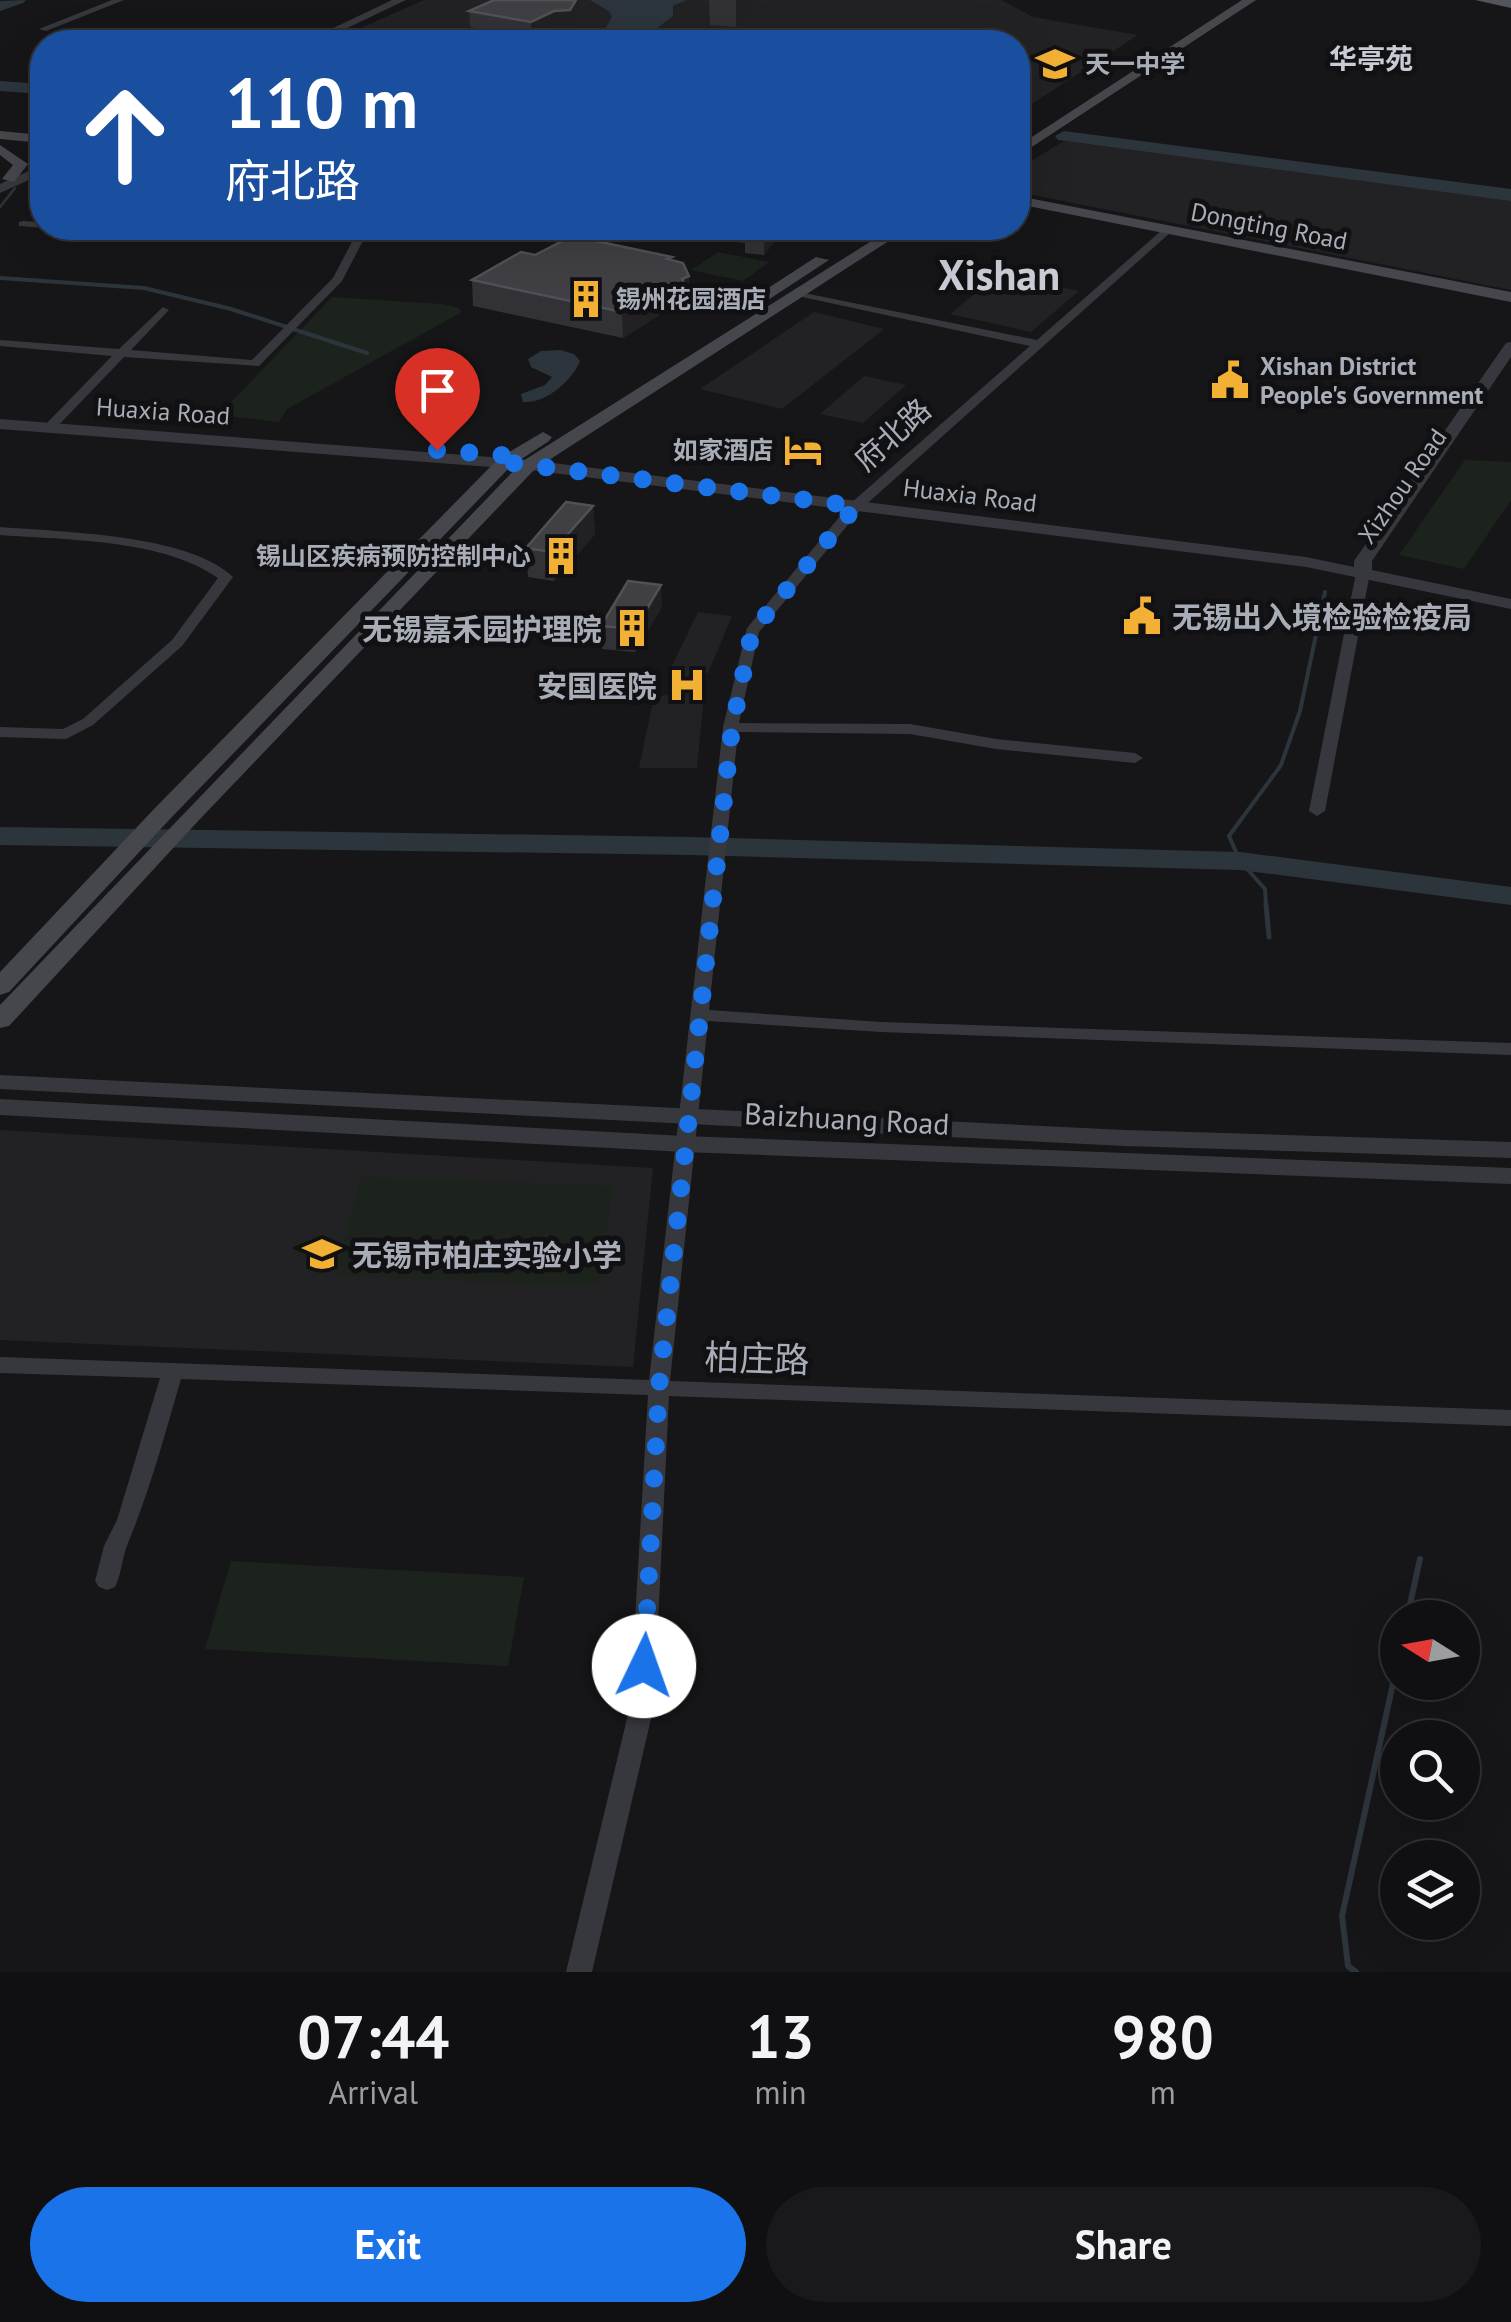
<!DOCTYPE html>
<html lang="en">
<head>
<meta charset="utf-8">
<style>
	body { margin:0; font-family:"PT Sans","Noto Sans SC",sans-serif; background:#19191b; color:#f1f3f6; height:100vh; display:flex; flex-direction:column; font-size:38px; white-space:nowrap }
	* { box-sizing:border-box; margin:0 }
	p { font-size:32px; color:#9c9d9f }
	.icon { flex:none; width:55px; height:55px; fill:none; stroke:currentColor; stroke-width:2; stroke-linecap:round; stroke-linejoin:round }
	.map { position:relative; height:1972px; overflow:hidden }
	.details { display:flex; flex-direction:column; background:#101012; flex:1 }
	.details>* { flex:none }
	.guide { position:absolute; left:30px; top:30px; width:1000px; height:210px; border-radius:40px; box-shadow:0 10px 40px #0002,0 0 0 2px #303032; background:#1a4fa0; color:#fff; overflow:hidden }
	.needle { width:65px; rotate:281deg }
	.buttons { position:absolute; left:1380px; top:1600px; display:grid; gap:20px }
	.buttons a { display:grid; place-items:center; width:100px; height:100px; border-radius:50%; background:#101012; box-shadow:0 10px 40px #0002,0 0 0 2px #303032; font-size:50px }
	.pin { position:absolute; display:grid; place-items:center; width:85px; height:85px; color:#fff; margin:-102px -42px; border-radius:50% 50% 50% 0; rotate:-45deg; box-shadow:0 0 10px #0007 }
	.pin .icon { rotate:45deg }
	.me { position:absolute; width:110px; margin:-55px; rotate:3deg; stroke-linejoin:round; filter:drop-shadow(0 0 8px #0008) }
	.turn { display:flex; align-items:center; gap:35px; height:210px; padding:0 30px; font-size:45px }
	.turn .icon { width:130px; height:130px; stroke-width:2.5 }
	.turn b { display:block; font-size:70px; line-height:85px }
	.eta { display:flex; justify-content:space-evenly; align-items:center; height:170px; text-align:center }
	.eta b { font-size:60px; font-weight:700; line-height:70px }
	.action { display:flex; gap:20px; margin-top:auto; padding:20px 30px }
	.action a { flex:1; height:115px; border-radius:60px; background:#1a73e8; color:#fff; font-size:40px; font-weight:700; line-height:115px; text-align:center }
	.action a+a { background:#19191b; color:#f1f3f6 }
	.map>svg:first-child { display:block }
</style>
</head>
<body>
<div class="map">
<svg width="1511" height="1972" viewBox="0 0 1511 1972">
	<rect width="100%" height="100%" fill="#161618"/>
	<g fill="#222225">
		<path d="M424,0H1001L1033,17L1138,35L1018,113V42H329Z"/>
		<path d="M1064,141L1511,200V290L1018,192V169Z"/>
		<path d="M999,274L1079,291L1031,332L950,314Z"/>
		<path d="M814,312L884,329L782,409L700,389Z"/>
		<path d="M864,376L906,385L863,423L820,414Z"/>
		<path d="M698,612L732,616L708,673L702,674L698,696H704L697,768H639L654,696L671,695L677,671L670,670Z"/>
		<path d="M0,1130L653,1168L633,1367L0,1340Z"/>
	</g>
	<g fill="#1c231d">
		<path d="M718,252L769,262L743,281L691,270Z"/>
		<path d="M332,297L441,304L459,308L462,312L287,409L279,422L219,415Z"/>
		<path d="M1465,460L1511,462V500L1464,569L1399,555Z"/>
		<path d="M361,1177L613,1186L598,1286L334,1276Z"/>
		<path d="M231,1561L524,1577L508,1666L205,1649Z"/>
	</g>
	<g fill="#2c353c">
		<path d="M590,0H686L673,6V16L652,32L662,42H595L593,39L604,31L612,17L610,12Z"/>
		<path d="M560,350L574,354L580,361C572,381 545,404 523,402L521,394L545,385L552,377L531,367L528,359L541,351Z"/>
	</g>
	<g fill="none" stroke-linecap="round" stroke-linejoin="round">
		<path stroke="#2c353c" stroke-width="2.5" d="M0,207L15,188"/>
		<g stroke="#2c353c" stroke-width="4">
			<path d="M0,278L144,288L231,309L367,353"/>
			<path d="M1266,906L1265,889L1240,861L1229,836L1281,765L1300,711L1325,592"/>
		</g>
		<path stroke="#2c353c" stroke-width="5" d="M1266,904L1269,937"/>
		<g stroke="#2c353c" stroke-width="6">
			<path d="M1407,1618L1420,1559"/>
			<path d="M1356,1972L1348,1966L1342,1916L1398,1661"/>
		</g>
		<g fill="#2c353c" fill-rule="evenodd">
			<path d="M26,0L23,3L0,11V1Z"/>
			<path d="M0,81L42,84V94L0,91Z"/>
			<path d="M1064,131L1511,189V201L1058,140L1055,136Z"/>
			<path d="M0,827L691,837L1240,852L1511,887V905L1240,870L691,855L0,845Z"/>
		</g>
		<g fill="#37383d" fill-rule="evenodd">
			<path d="M112,0H124L46,31L39,29Z"/>
			<path d="M23,221L42,222L45,228L19,226V222Z"/>
			<path d="M129,228L361,232L366,235L342,281L259,366L124,357L53,431H45V425L112,356L0,346V340L119,349L163,307L169,310L167,312L131,350L252,360L333,278L354,238L134,231Z"/>
			<path d="M1162,230L1171,232L861,509L759,632L739,723L910,724L996,739L1135,753L1143,758L1135,763L996,749L910,734L738,732L709,1010L881,1022L1511,1043V1055L881,1032L708,1021L670,1381L1511,1410V1426L669,1396L654,1706L592,1972H566L630,1706L648,1395L181,1379C165,1434 150,1490 128,1543C122,1557 122,1573 115,1587L107,1590L99,1587L95,1581L104,1546L117,1520L160,1378L0,1373V1357L649,1380L723,727L747,628L851,503L1030,346L793,295L799,292L1037,340Z"/>
			<path d="M0,527C61,532 189,534 233,577L182,646L93,725L66,739L0,737V727L63,729L83,719L172,640L218,578C163,539 66,540 0,535Z"/>
			<path d="M1363,569L1370,573L1325,811L1317,816L1309,811L1356,573Z"/>
		</g>
		<g fill="#37383d" fill-rule="evenodd">
			<path d="M392,0H406L318,42H304Z"/>
			<path d="M42,165V174L0,193V184Z"/>
			<path d="M1511,342V357L1372,561V570L1511,599V609L1306,567L529,470L0,429V419L529,460L1306,557L1354,567V561L1506,343Z"/>
			<path d="M0,1075L1125,1130L1511,1142V1158L1125,1146L0,1089Z"/>
			<path d="M0,1099L684,1136L1511,1168V1184L684,1152L0,1115Z"/>
		</g>
		<g fill="#45474d" fill-rule="evenodd">
			<path d="M1242,0H1256L1018,156V146Z"/>
			<path d="M0,131L42,135V143L0,139Z"/>
			<path d="M0,145L28,164L14,182L2,179L13,165L0,155Z"/>
			<path d="M1018,196L1511,292V302L1018,204Z"/>
			<path d="M892,228H909L535,469L200,819L9,1026L0,1028V1005L523,461Z"/>
			<path d="M816,257L829,260L756,308L742,305Z"/>
			<path d="M543,432L552,437L549,441L511,466L170,819L9,992L0,995V972L154,809L499,458Z"/>
		</g>
		<path fill="#53555c" fill-rule="evenodd" d="M1475,0H1511V8Z"/>
	</g>
	<g fill="#323236">
		<path d="M709,0H762L736,27L710,25Z"/>
		<path d="M580,10L571,26H555L532,38L470,27L469,11Z"/>
		<path d="M719,228H777V238L764,255L745,253V243L719,240Z"/>
		<path d="M535,255L672,260L683,263L689,302L685,303V310H667L623,338L473,306L472,280Z"/>
		<path d="M593,506L595,534L554,581L528,577L526,548Z"/>
		<path d="M662,607L635,652L602,649L601,626Z"/>
	</g>
	<g fill="#212124">
		<path d="M576,0H579L580,10L571,26H555L532,38L531,22Z"/>
		<path d="M736,0H762L736,27Z"/>
		<path d="M771,228H777V238L764,255V236Z"/>
		<path d="M689,276V302L685,303V285L682,279Z"/>
		<path d="M666,284L667,310L623,338L622,312Z"/>
		<path d="M593,506L595,534L554,581L552,552Z"/>
		<path d="M661,585L662,607L635,652V629Z"/>
	</g>
	<g fill="#3f3f44" stroke="#4f5156" stroke-width="2.5">
		<path d="M494,0H576L570,10L554,11L531,22L469,11Z"/>
		<path d="M750,228H771L764,236L745,234Z"/>
		<path d="M572,236L672,257L667,259L683,263L689,276L682,279L685,285L666,284L622,312L472,280L521,252L535,255Z"/>
		<path d="M566,502L593,506L552,552L526,548Z"/>
		<path d="M628,581L661,585L635,629L601,626Z"/>
	</g>
	<g fill="none" stroke-linecap="round" stroke-linejoin="round">
		<path stroke="#1a73e8" stroke-width="18" stroke-dasharray="0 32.4" d="M437,450L513,456L504,462L856,506L752,632L732,728L659,1387L644,1666"/>
	</g>
	<defs>
		<g id="school-bare" transform="scale(3)"><path d="M0-5L7-2L0 1L-7-2ZM-4 1L0 2.5L4 1V4Q0 6-4 4Z" fill="#f2b134" stroke="#111113" stroke-width="2.5" paint-order="stroke"/></g>
		<g id="building-bare" transform="scale(3)"><path d="M-4-6H4V6H1V3H-1V6H-4ZM-2.5-4.3h1.7v1.8h-1.7ZM.8-4.3h1.7v1.8H.8ZM-2.5-1h1.7V.8h-1.7ZM.8-1h1.7V.8H.8Z" fill="#f2b134" stroke="#111113" stroke-width="2.5" paint-order="stroke"/></g>
		<g id="civic-bare" transform="scale(3)"><path d="M-.6-6.5H3V-4.5H.6V-3L4-1V1h2V6H-6V1h2V-1L-.6-3ZM-1.2 2.5V6h2.4V2.5Z" fill="#f2b134" stroke="#111113" stroke-width="2.5" paint-order="stroke"/></g>
		<g id="hotel-bare" transform="scale(3)"><path d="M-6-4.5h1.5V1H6V5H4.5V3h-9V5H-6ZM-4 0a1.8 1.8 0 1 1 3.6 0ZM.5 0V-2.5h3Q6-2.5 6 0Z" fill="#f2b134" stroke="#111113" stroke-width="2.5" paint-order="stroke"/></g>
		<g id="hospital-bare" transform="scale(3)"><path d="M-5-5h3v3.5h4V-5h3V5h-3V1.5h-4V5h-3Z" fill="#f2b134" stroke="#111113" stroke-width="2.5" paint-order="stroke"/></g>
	</defs>
	<g fill-rule="evenodd">
		<use href="#school-bare" x="1055" y="64"/>
		<use href="#building-bare" x="586" y="299"/>
		<use href="#civic-bare" x="1230" y="380"/>
		<use href="#hotel-bare" x="803" y="450"/>
		<use href="#building-bare" x="561" y="556"/>
		<use href="#civic-bare" x="1142" y="616"/>
		<use href="#building-bare" x="632" y="628"/>
		<use href="#hospital-bare" x="687" y="685"/>
		<use href="#school-bare" x="322" y="1254"/>
	</g>
	<g text-anchor="middle" dominant-baseline="central" stroke-width="10" stroke-linejoin="round" paint-order="stroke">
		<g font-size="25" font-weight="bold" fill="#a8adb8" stroke="#111113" text-anchor="start">
			<text x="1085" y="64">天一中学</text>
			<text x="616" y="299">锡州花园酒店</text>
			<text x="1260" y="366">Xishan District<tspan x="1260" dy="29">People's Government</tspan></text>
			<text x="773" y="450" text-anchor="end">如家酒店</text>
			<text x="531" y="556" text-anchor="end">锡山区疾病预防控制中心</text>
		</g>
		<g font-size="25" fill="#a8adb8" stroke="#111113">
			<text transform="translate(1269 226) rotate(11)">Dongting Road</text>
			<text transform="translate(163 411) rotate(4)">Huaxia Road</text>
			<text transform="translate(1402 486) rotate(-55)">Xizhou Road</text>
			<text transform="translate(970 495) rotate(7)">Huaxia Road</text>
		</g>
		<g font-size="28" font-weight="bold" fill="#c9ccd4" stroke="#111113">
			<text x="1371" y="58">华亭苑</text>
		</g>
		<g font-size="30" fill="#a8adb8" stroke="#111113">
			<text transform="translate(892 434) rotate(-42)">府北路</text>
			<text transform="translate(847 1118) rotate(3)">Baizhuang Road</text>
		</g>
		<g font-size="30" font-weight="bold" fill="#a8adb8" stroke="#111113" text-anchor="start">
			<text x="1172" y="616">无锡出入境检验检疫局</text>
			<text x="602" y="628" text-anchor="end">无锡嘉禾园护理院</text>
			<text x="657" y="685" text-anchor="end">安国医院</text>
			<text x="352" y="1254">无锡市柏庄实验小学</text>
		</g>
		<g font-size="35" fill="#a8adb8" stroke="#111113">
			<text transform="translate(757 1358) rotate(2)">柏庄路</text>
		</g>
		<g font-size="42" font-weight="bold" fill="#c9ccd4" stroke="#111113">
			<text x="999" y="274">Xishan</text>
		</g>
	</g>
</svg>
<div class="buttons">
<a><svg class="needle" viewBox="-14 -14 28 28"><path d="M0-13l5 13h-10z" fill="#e53935"/><path d="M0 13l5-13h-10z" fill="#9c9d9f"/></svg></a>
<a><svg class="icon" aria-label="search" viewBox="0 0 24 24"><circle cx="10" cy="10" r="6"/><path d="M15 15l6 6"/></svg></a>
<a><svg class="icon" aria-label="layers" viewBox="0 0 24 24"><path d="M12 4l9 5-9 5-9-5zM3 14l9 5 9-5"/></svg></a>
</div>
<div class="pin" style="left:437px;top:450px;background:#d93025"><svg class="icon" aria-label="arrive" viewBox="0 0 24 24"><path d="M6 21V4h12l-3 4 3 4H6"/></svg></div>
<svg class="me" style="left:644px;top:1666px" viewBox="-20 -20 40 40"><circle r="19" fill="#fff"/><path d="M0-13L10 11 0 6-10 11z" fill="#1a73e8"/></svg>
<div class="guide">
<div class="turn"><svg class="icon" aria-label="ahead" viewBox="0 0 24 24"><path d="M12 20V5M6 11l6-6 6 6"/></svg><div><b>110 m</b>府北路</div></div>
</div>
</div>
<section class="details">
<div class="eta">
<div><b>07:44</b><p>Arrival</p></div>
<div><b>13</b><p>min</p></div>
<div><b>980</b><p>m</p></div>
</div>
<div class="action"><a>Exit</a><a>Share</a></div>
</section>
</body>
</html>
